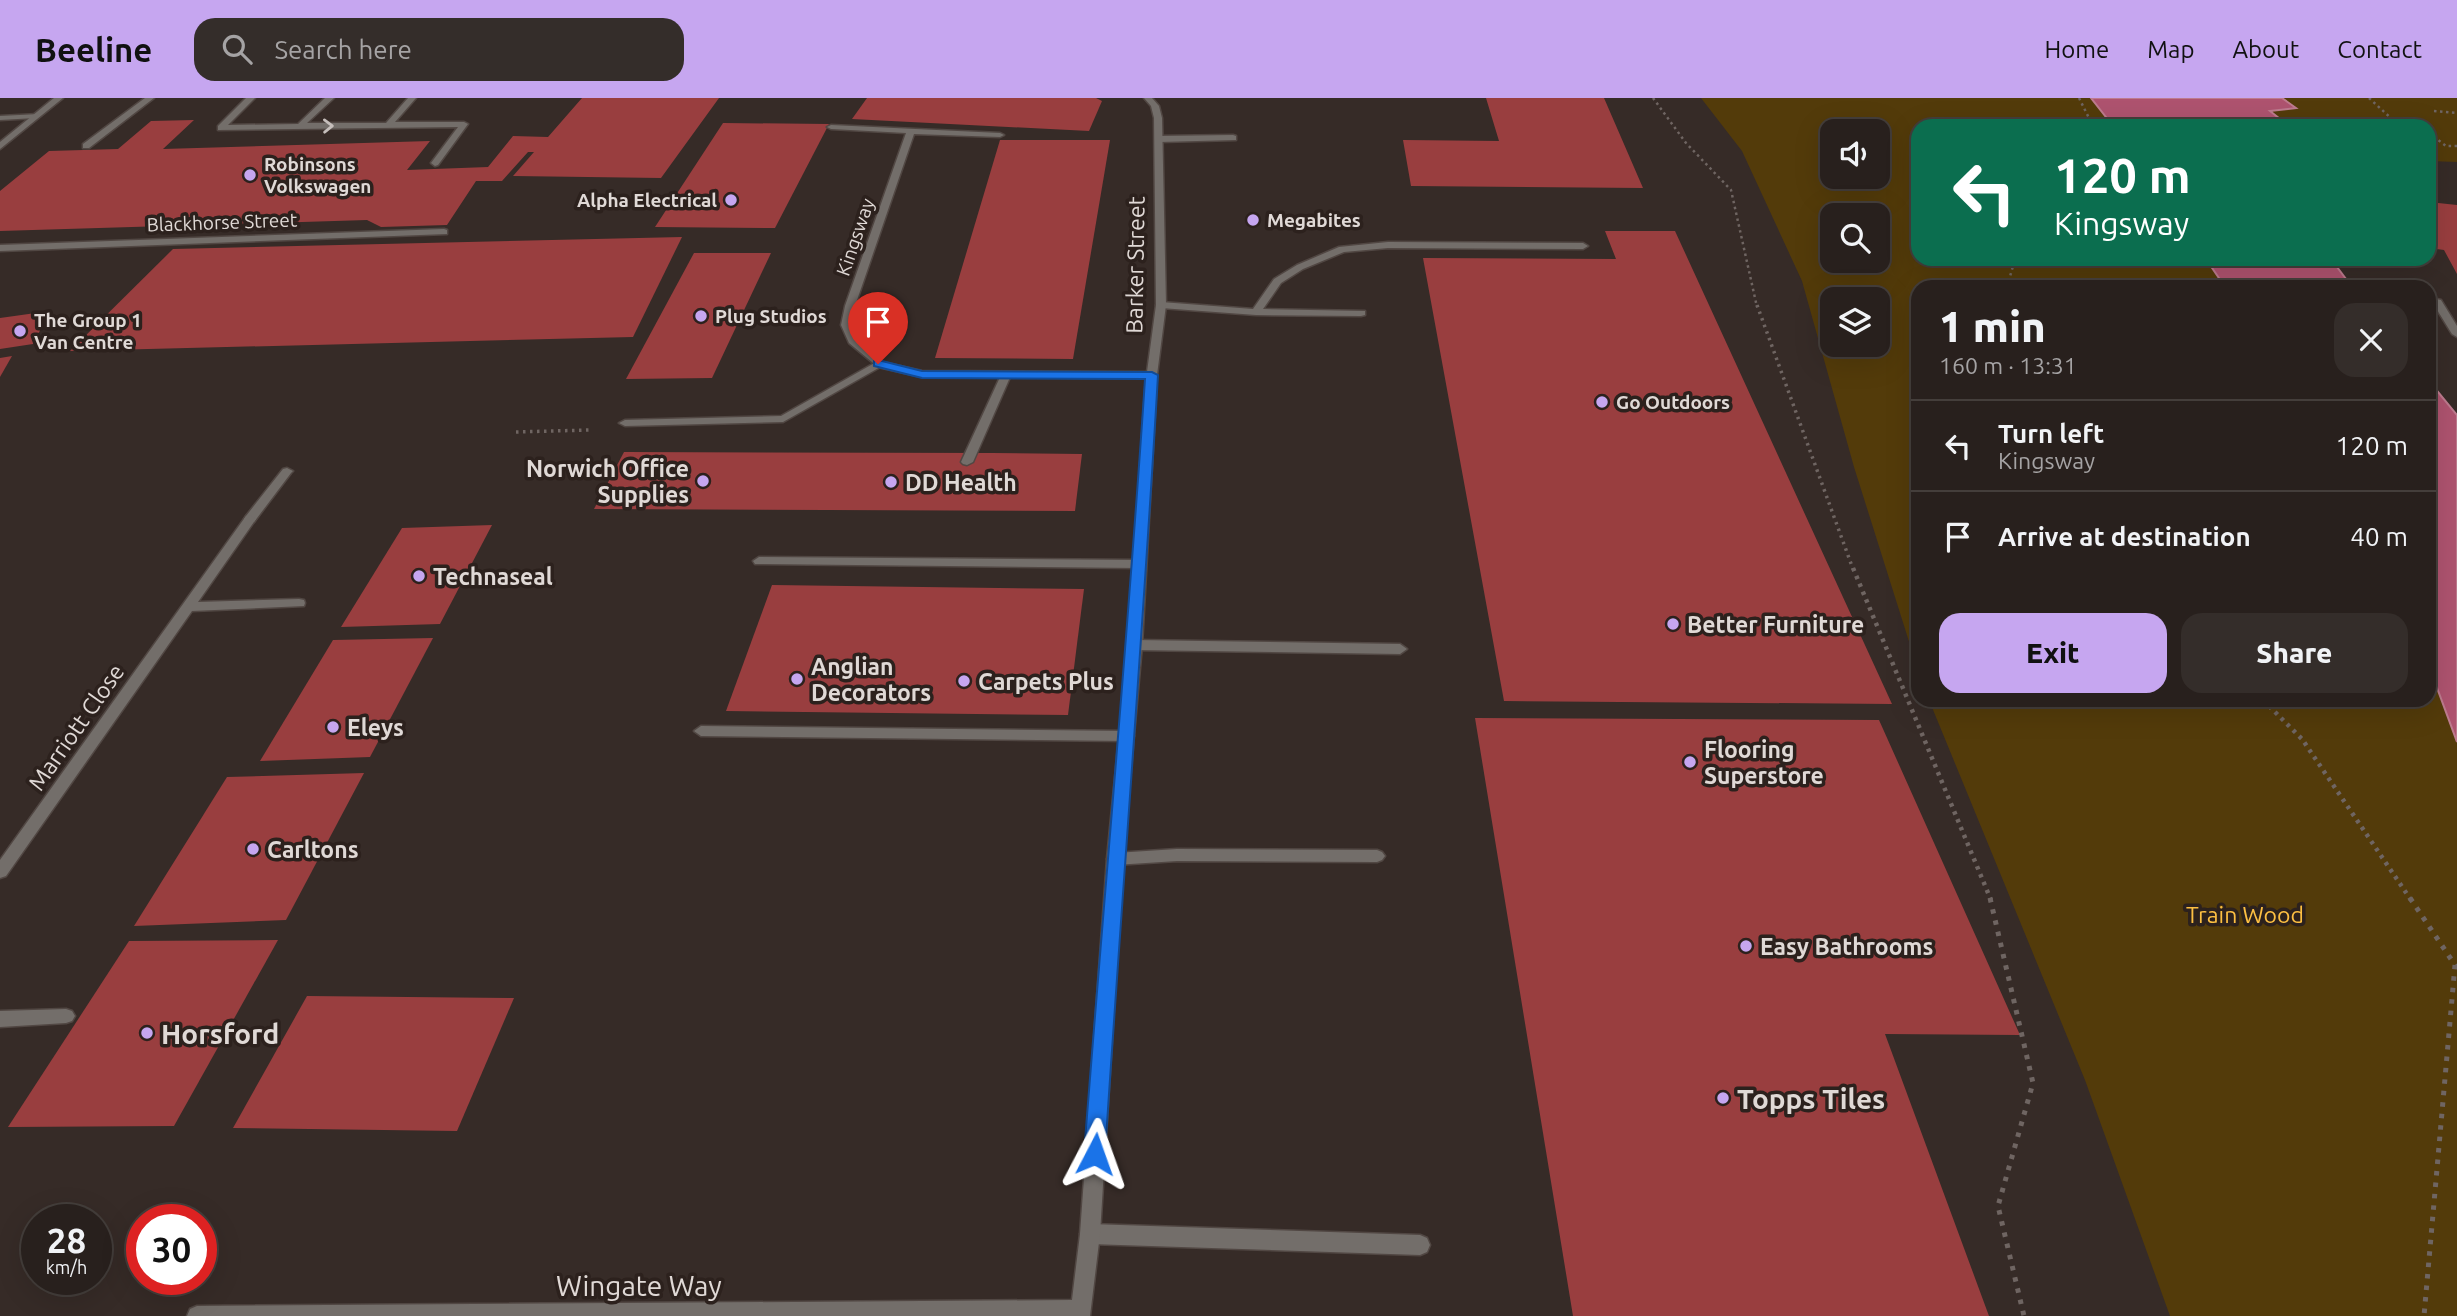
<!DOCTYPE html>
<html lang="en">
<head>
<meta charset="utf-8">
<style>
	body { margin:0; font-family:Ubuntu,sans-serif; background:#342d2a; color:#f1f3f6; height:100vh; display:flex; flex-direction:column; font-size:26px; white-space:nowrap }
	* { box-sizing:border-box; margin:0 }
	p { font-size:23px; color:#a5a3a4 }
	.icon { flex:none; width:38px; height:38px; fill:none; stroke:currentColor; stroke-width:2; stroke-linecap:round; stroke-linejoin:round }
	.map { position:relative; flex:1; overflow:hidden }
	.sheet { position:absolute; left:1911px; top:182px; width:525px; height:427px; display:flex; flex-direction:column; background:#28201d; border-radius:21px; box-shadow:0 7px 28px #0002,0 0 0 2px #443e3b }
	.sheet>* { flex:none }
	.hud { position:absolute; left:1911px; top:21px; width:525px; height:147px; border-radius:21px; box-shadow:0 7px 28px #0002,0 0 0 2px #443e3b; background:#0b6e4f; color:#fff; overflow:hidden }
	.tools { position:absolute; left:1820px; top:21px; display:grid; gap:14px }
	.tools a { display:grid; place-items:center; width:70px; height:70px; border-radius:14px; background:#28201d; box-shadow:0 7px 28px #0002,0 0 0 2px #443e3b; font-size:35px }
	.speed { position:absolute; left:21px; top:1106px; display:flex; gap:14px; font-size:35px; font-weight:700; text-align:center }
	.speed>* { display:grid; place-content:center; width:91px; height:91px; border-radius:50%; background:#28201d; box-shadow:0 7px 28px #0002,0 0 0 2px #443e3b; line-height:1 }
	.speed small { font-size:18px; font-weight:400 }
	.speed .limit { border:10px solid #d22; background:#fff; color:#111 }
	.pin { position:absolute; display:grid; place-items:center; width:60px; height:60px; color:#fff; margin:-72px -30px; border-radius:50% 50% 50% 0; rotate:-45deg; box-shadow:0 0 7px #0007 }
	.pin .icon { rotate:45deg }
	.me { position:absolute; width:77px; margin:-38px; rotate:4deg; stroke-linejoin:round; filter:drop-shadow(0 0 5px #0008) }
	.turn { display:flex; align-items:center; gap:24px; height:147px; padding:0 28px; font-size:32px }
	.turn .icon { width:91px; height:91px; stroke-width:2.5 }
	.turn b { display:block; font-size:49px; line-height:60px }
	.round { display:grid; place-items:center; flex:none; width:74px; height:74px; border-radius:21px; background:#342d2a }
	.overview { display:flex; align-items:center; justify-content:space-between; height:119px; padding:0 28px }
	h1 { font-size:42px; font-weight:800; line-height:52px }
	.cta { display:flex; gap:14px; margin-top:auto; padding:14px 28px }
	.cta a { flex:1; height:80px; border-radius:21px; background:#c6a6f0; color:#111; font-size:28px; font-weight:800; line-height:80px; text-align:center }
	.cta a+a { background:#342d2a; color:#f1f3f6 }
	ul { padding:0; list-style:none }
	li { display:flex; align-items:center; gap:21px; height:91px; padding:0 28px; border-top:2px solid #443e3b }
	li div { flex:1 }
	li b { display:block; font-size:26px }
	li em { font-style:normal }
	header { display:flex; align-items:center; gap:42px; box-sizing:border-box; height:98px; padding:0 35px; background:#c6a6f0; color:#111 }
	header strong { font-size:33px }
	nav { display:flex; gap:38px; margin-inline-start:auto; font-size:24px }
	.search { width:490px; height:63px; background:#342d2a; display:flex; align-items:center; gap:18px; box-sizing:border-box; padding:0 24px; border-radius:21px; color:#a5a3a4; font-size:26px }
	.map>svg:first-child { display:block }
</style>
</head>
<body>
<header>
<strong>Beeline</strong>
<div class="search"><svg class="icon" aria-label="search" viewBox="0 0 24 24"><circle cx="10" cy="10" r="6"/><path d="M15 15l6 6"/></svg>Search here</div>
<nav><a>Home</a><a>Map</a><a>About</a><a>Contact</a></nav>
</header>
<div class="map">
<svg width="2457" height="1218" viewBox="0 0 2457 1218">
	<rect width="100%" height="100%" fill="#362b27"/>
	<g fill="#533b0a" fill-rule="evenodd">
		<path d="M1701,0H2091L2113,28H1918V161H2206L2225,189H1918V572L1854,369L1802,183L1742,53ZM1832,33H1878V79H1832ZM1832,117H1878V163H1832ZM1832,201H1878V247H1832Z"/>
		<path d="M2282,0H2457V64L2429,63V28H2289L2269,12L2295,10Z"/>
		<path d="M2429,568L2457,644V1218H2170L2085,982L1929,602H2429Z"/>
	</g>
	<g fill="#ae536f" stroke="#bd7b8e" stroke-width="2">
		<path d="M2091,0H2282L2296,10L2270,13L2289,28H2113Z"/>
		<path d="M2206,161H2331L2352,189H2225Z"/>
		<path d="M2429,283L2457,317V644L2429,568Z"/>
	</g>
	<g fill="#993e3f">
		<path d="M582,0H719L661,80L513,78L534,54H528L502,83H476L447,127L381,129L367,122L0,133V93L49,53L118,51L151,23L194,22L163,51L430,43L407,72L488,69L513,38L548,39Z"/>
		<path d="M867,0H1096L1102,3L1089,33L852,21Z"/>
		<path d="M1486,0H1604L1643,90L1411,88L1403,42L1499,43Z"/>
		<path d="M723,25L829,26L775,130L655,129Z"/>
		<path d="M1000,42H1110L1073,261L935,260Z"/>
		<path d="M2429,104L2457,107V176L2444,152L2429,150Z"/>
		<path d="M1605,133H1675L1892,606L1504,603L1423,160L1616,161Z"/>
		<path d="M682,139L633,239L70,253L173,151Z"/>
		<path d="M694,155H771L712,280L626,281Z"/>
		<path d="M50,213L33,246L0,251V220Z"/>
		<path d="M12,258L0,279V260Z"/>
		<path d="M624,354L992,355L1082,356L1075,413L594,411Z"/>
		<path d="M492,427L440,526L341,529L402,430Z"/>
		<path d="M772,487L1084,491L1068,617L726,613Z"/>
		<path d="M433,540L370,659L260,663L333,542Z"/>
		<path d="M1475,620L1879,622L2020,937L1885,936L1989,1218H1573Z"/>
		<path d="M364,675L286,822L134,828L227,679Z"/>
		<path d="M278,842L174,1028L8,1029L129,843Z"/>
		<path d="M307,898L514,900L457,1033L233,1030Z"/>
	</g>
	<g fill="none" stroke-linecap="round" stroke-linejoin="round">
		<g stroke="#514743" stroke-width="3">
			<g id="service">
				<path d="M145,0H154L89,50H83V46Z"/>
				<path d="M246,0H255L228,27L298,26L325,0H334L307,25H386L408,0H416L395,24H464L468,26L438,67L435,68L431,65L458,29L218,32V28Z"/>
				<path d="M39,16L40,18L36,20L0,22V18Z"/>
				<path d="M1233,37L1236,38V42L1159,44L1155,41L1159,38Z"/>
				<path d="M1388,144L1583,145L1588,148L1583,151L1388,150L1344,154L1303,171L1281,185L1263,211L1365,213V217L1361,218L1256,217L1161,210L1156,207L1161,204L1253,211L1274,181L1297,167L1339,149Z"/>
				<path d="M878,263L883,266L882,268L783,324L625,328L619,325L625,322L781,318Z"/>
				<path d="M1006,274L1011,277L973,364L967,367L963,366L961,364L1001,277Z"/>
				<path d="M287,370L293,373L291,375L254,424H246L244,421L246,418L283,371Z"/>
				<path d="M759,459L1138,462L1144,466L1138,470L755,466L753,463Z"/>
				<path d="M1135,542L1400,546L1407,551L1400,556L1135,552L1128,547Z"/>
				<path d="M701,628L1127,633L1132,634L1134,638L1132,642L1127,643L701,638L694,633Z"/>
				<path d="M1177,751L1377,752L1382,754L1385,758L1382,762L1377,764L1177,763L1115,767L1110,765L1107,761L1110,757L1115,755Z"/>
				<path d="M66,911L72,913L75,918L72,923L66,925L0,929V913Z"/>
				<path d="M1090,1126L1420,1137L1427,1140L1430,1147L1427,1154L1420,1157L1090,1146L1083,1143L1080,1136L1083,1129Z"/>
			</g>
		</g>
		<g stroke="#514743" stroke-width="3">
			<g id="minor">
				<path d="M1144,0H1152L1159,8L1162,20L1166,207L1157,277L1142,547L1123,761L1100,1136L1090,1218H187L190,1211L197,1208L1072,1202L1080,1136L1107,761L1128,547L1146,280L922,279L878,269L849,245L841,227L845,208L906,35L831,31L827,29L831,27L1000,35L1004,37L1000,39L914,36L855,208L851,227L859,244L882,264L922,273L1147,274L1156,207L1154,20L1151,8Z"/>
				<path d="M444,131L447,132V136L0,153V147Z"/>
				<path d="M2432,200L2441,202L2457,228V239L2452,236L2431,202Z"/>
				<path d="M250,417L256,421L198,504L299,501L304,502L305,505L304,508L192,513L6,778L0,780V762L246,418Z"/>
			</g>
		</g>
		<g stroke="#514743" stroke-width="3">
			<path id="tertiary" d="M54,0H63L0,51V44Z"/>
		</g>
		<g stroke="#6f6562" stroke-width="2.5" stroke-dasharray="2.5 3.5" stroke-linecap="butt">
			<path d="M1653,0L1686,45L1731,92L1757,209"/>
			<path d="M2079,0L2093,28"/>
			<path d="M2369,0L2393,22L2410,28"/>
			<path d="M2434,13L2457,15"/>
			<path d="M2429,35L2446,48H2457"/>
			<path d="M2007,189L2015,161"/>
		</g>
		<g stroke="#6f6562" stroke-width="3.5" stroke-dasharray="2.5 4.5" stroke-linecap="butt">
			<path d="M1757,207L1853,471"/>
			<path d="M516,334L590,332"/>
		</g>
		<g stroke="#6f6562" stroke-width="4.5" stroke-dasharray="3.5 5" stroke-linecap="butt">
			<path d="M1853,470L1991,802"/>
			<path d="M2263,602L2302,641L2411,802"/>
		</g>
		<g stroke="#6f6562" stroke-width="5" stroke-dasharray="4.5 7" stroke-linecap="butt">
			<path d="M1990,800L2033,985L1998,1108L2024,1218"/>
			<path d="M2410,800L2455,867L2424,1218"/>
		</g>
		<use href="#service" fill="#736e6a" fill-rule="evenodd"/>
		<use href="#minor" fill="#736e6a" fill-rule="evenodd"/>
		<use href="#tertiary" fill="#736e6a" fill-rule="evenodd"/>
	</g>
	<defs><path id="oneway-chevron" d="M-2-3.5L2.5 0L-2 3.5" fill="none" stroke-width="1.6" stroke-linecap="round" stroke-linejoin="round" transform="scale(1.75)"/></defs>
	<use stroke="#c5bebb" href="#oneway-chevron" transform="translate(328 28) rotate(-1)"/>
	<path fill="#1a73e8" stroke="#114b97" stroke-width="2" d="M878,262L922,273L1152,274L1158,277C1143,537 1122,796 1105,1056L1102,1063L1095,1066L1088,1063L1084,1056C1104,797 1128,540 1145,281L922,280L874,268V263Z"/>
	<g fill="#c6a6f0" stroke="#2c211d" stroke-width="2.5">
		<circle cx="250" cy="77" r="7"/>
		<circle cx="731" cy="102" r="7"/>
		<circle cx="1253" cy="122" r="7"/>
		<circle cx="701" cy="218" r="7"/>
		<circle cx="20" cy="233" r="7"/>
		<circle cx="1602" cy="304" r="7"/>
		<circle cx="703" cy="383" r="7"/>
		<circle cx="891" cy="384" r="7"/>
		<circle cx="419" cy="478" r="7"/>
		<circle cx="1673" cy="526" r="7"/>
		<circle cx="797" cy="581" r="7"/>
		<circle cx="964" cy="583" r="7"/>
		<circle cx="333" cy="629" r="7"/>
		<circle cx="1690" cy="664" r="7"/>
		<circle cx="253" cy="751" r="7"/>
		<circle cx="1746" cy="848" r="7"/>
		<circle cx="147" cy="935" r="7"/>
		<circle cx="1723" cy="1000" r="7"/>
	</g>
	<g text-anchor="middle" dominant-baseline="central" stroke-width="7" stroke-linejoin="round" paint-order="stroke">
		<g font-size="19" font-weight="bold" fill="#e0d9d6" stroke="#2c211d" text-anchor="start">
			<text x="264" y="66">Robinsons<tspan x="264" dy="22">Volkswagen</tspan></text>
			<text x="717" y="102" text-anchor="end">Alpha Electrical</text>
			<text x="1267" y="122">Megabites</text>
			<text x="715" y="218">Plug Studios</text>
			<text x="34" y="222">The Group 1<tspan x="34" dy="22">Van Centre</tspan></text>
			<text x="1616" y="304">Go Outdoors</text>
		</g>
		<g font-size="19" fill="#e0d9d6" stroke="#2c211d">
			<text transform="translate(222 124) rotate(-2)">Blackhorse Street</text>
			<text transform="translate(855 139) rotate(-71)">Kingsway</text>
		</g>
		<g font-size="23" fill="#e0d9d6" stroke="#2c211d">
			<text transform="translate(1135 167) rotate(-89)">Barker Street</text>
			<text transform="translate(76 629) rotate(-55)">Marriott Close</text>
		</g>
		<g font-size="23" font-weight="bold" fill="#e0d9d6" stroke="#2c211d" text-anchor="start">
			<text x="689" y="370" text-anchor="end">Norwich Office<tspan x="689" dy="26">Supplies</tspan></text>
			<text x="905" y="384">DD Health</text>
			<text x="433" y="478">Technaseal</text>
			<text x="1687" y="526">Better Furniture</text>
			<text x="811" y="568">Anglian<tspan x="811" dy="26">Decorators</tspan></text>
			<text x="978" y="583">Carpets Plus</text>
			<text x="347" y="629">Eleys</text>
			<text x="1704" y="651">Flooring<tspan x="1704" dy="26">Superstore</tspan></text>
			<text x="267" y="751">Carltons</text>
			<text x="1760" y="848">Easy Bathrooms</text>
		</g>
		<g font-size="23" fill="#fdbf42" stroke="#2c211d">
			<text x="2245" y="816">Train Wood</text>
		</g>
		<g font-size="28" font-weight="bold" fill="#e0d9d6" stroke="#2c211d" text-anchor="start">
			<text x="161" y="935">Horsford</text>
			<text x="1737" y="1000">Topps Tiles</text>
		</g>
		<g font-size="28" fill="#e0d9d6" stroke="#2c211d">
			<text x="639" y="1187">Wingate Way</text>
		</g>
	</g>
</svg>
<div class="tools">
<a><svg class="icon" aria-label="sound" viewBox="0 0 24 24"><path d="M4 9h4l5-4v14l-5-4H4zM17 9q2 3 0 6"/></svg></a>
<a><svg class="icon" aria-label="search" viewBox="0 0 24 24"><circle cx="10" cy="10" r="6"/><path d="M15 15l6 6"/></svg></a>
<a><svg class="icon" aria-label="layers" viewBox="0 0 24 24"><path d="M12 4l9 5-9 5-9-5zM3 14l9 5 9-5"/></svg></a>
</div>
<div class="speed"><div>28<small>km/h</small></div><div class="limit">30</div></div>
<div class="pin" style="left:878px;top:266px;background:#d93025"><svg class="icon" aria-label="arrive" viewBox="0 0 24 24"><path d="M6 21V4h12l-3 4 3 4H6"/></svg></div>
<svg class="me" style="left:1095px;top:1056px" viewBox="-20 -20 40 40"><path d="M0-17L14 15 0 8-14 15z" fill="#1a73e8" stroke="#fff" stroke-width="4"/></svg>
<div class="hud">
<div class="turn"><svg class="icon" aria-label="left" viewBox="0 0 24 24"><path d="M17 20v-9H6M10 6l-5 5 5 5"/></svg><div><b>120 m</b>Kingsway</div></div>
</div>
<section class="sheet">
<div class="overview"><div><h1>1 min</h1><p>160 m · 13:31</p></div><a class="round"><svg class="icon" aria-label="close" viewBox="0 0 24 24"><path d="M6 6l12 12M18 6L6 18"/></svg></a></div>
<ul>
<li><svg class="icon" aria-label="left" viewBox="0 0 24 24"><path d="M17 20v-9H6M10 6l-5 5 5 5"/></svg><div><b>Turn left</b><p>Kingsway</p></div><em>120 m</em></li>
<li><svg class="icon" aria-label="arrive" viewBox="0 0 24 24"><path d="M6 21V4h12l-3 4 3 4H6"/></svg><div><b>Arrive at destination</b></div><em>40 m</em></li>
</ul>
<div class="cta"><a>Exit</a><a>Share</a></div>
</section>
</div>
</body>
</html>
